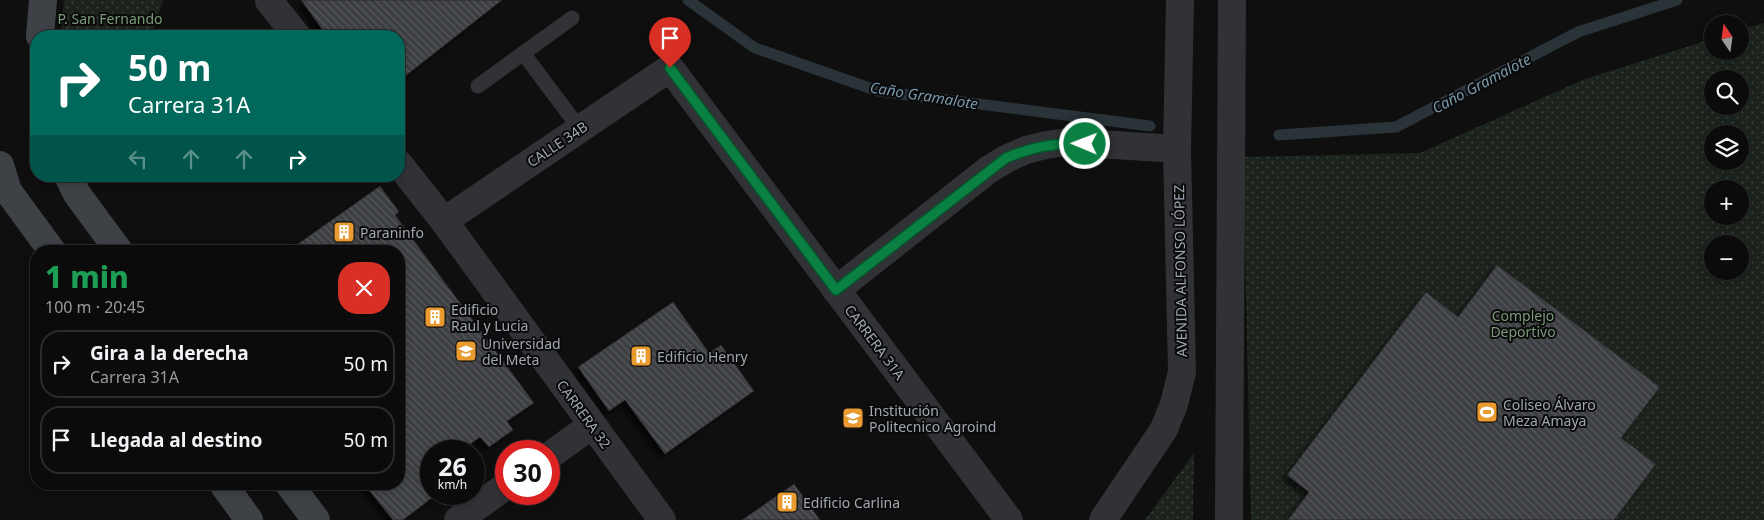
<!DOCTYPE html>
<html lang="es">
<head>
<meta charset="utf-8">
<style>
	body { margin:0; font-family:"Noto Sans",sans-serif; background:#141415; color:#f1f3f6; height:100vh; display:flex; flex-direction:column; font-size:19px; white-space:nowrap }
	* { box-sizing:border-box; margin:0 }
	p { font-size:16px; color:#9a9b9d }
	.icon { flex:none; width:28px; height:28px; fill:none; stroke:currentColor; stroke-width:2; stroke-linecap:round; stroke-linejoin:round }
	.map { position:relative; flex:1; overflow:hidden }
	.details { position:absolute; left:30px; top:245px; width:375px; height:245px; display:flex; flex-direction:column; background:#0b0b0c; border-radius:20px; box-shadow:0 2px 8px #0003,0 0 0 1px #2b2b2d }
	.details>* { flex:none }
	.hud { position:absolute; left:30px; top:30px; width:375px; height:152px; border-radius:20px; box-shadow:0 2px 8px #0003,0 0 0 1px #2b2b2d; background:#00695c; color:#fff; overflow:hidden }
	.needle { width:32px; rotate:347deg }
	.controls { position:absolute; left:1704px; top:15px; display:grid; gap:10px }
	.controls a { display:grid; place-items:center; width:45px; height:45px; border-radius:50%; background:#0b0b0c; box-shadow:0 2px 8px #0003,0 0 0 1px #2b2b2d; font-size:25px }
	.speed { position:absolute; left:420px; top:440px; display:flex; gap:10px; font-size:25px; font-weight:700; text-align:center }
	.speed>* { display:grid; place-content:center; width:65px; height:65px; border-radius:50%; background:#0b0b0c; box-shadow:0 2px 8px #0003,0 0 0 1px #2b2b2d; line-height:1 }
	.speed small { font-size:12px; font-weight:400 }
	.speed .limit { border:8px solid #d22; background:#fff; color:#111 }
	.pin { position:absolute; display:grid; place-items:center; width:42px; height:42px; color:#fff; margin:-51px -21px; border-radius:50% 50% 50% 0; rotate:-45deg; box-shadow:0 0 5px #0007 }
	.pin .icon { rotate:45deg }
	.me { position:absolute; width:55px; margin:-28px; rotate:271deg; stroke-linejoin:round; filter:drop-shadow(0 0 4px #0008) }
	.turn { display:flex; align-items:center; gap:18px; height:105px; padding:0 15px; font-size:22px }
	.turn .icon { width:65px; height:65px; stroke-width:2.5 }
	.turn b { display:block; font-size:35px; line-height:42px }
	.lanes { display:flex; align-items:center; height:48px; padding:0 15px; background:#0003; justify-content:center; gap:25px; direction:ltr }
	.lanes .off { opacity:.35 }
	.round { display:grid; place-items:center; flex:none; width:52px; height:52px; border-radius:20px; background:#141415 }
	.headline { display:flex; align-items:center; justify-content:space-between; height:85px; padding:0 15px }
	h1 { font-size:30px; font-weight:800; line-height:38px; color:#1e9e55 }
	ul { padding:0; list-style:none }
	li { display:flex; align-items:center; gap:15px; height:68px; margin:0 10px 8px; padding:0 5px; border:2px solid #2b2b2d; border-radius:20px }
	li div { flex:1 }
	li b { display:block; font-size:19px }
	li em { font-style:normal }
	.map>svg:first-child { display:block }
</style>
</head>
<body>
<div class="map">
<svg width="1764" height="520" viewBox="0 0 1764 520">
	<defs>
		<pattern id="park-dots" width="8" height="8" patternUnits="userSpaceOnUse" patternTransform="scale(1.25)"><rect width="8" height="8" fill="#1c231c"/><path d="M2 2h.1M6 6h.1" fill="none" stroke="#3a403b" stroke-width="1.8" stroke-linecap="round"/></pattern>
		<pattern id="building-back-hatch" width="6" height="6" patternUnits="userSpaceOnUse" patternTransform="scale(1.25)"><rect width="6" height="6" fill="#3e3f43"/><path d="M-1 5l2 2M0 0l6 6M5-1l2 2" fill="none" stroke="#57585c"/></pattern>
		<filter id="shadow"><feDropShadow dx="-4.5" dy="4.5" stdDeviation="2.5" flood-color="#0009"/></filter>
	</defs>
	<rect width="100%" height="100%" fill="#0f0f10"/>
	<g fill="url(#park-dots)" fill-rule="evenodd">
		<path d="M64,0H163L151,36H61Z"/>
		<path d="M1764,23V520H1251L1243,157L1420,153L1582,80L1712,39V51H1740V30ZM1712,79H1740V106H1712ZM1712,134H1740V161H1712ZM1712,189H1740V216H1712ZM1712,244H1740V271H1712Z"/>
		<path d="M1194,453L1193,520H1145Z"/>
	</g>
	<g fill="none" stroke-linecap="round" stroke-linejoin="round">
		<g stroke="#293338" stroke-width="11">
			<path d="M688,0L755,48L878,91L1150,126"/>
			<path d="M1279,135L1396,127L1578,32L1677,0"/>
		</g>
	</g>
	<g fill="url(#building-back-hatch)" stroke="#29292c" filter="url(#shadow)">
		<path d="M301,0H502L399,81V36H327Z"/>
		<path d="M380,186L399,212L395,215L534,403L507,421L513,430L489,447L480,437L461,451H431V494H437L403,520H393L364,484H399V251H288Z"/>
		<path d="M1497,265L1660,387L1621,438L1656,464L1614,520H1288L1309,492L1287,475L1426,292L1458,317Z"/>
		<path d="M673,302L709,353L721,345L754,391L665,454L625,400L609,411L578,367Z"/>
		<path d="M794,484L820,520H742Z"/>
	</g>
	<g fill="none" stroke-linecap="round" stroke-linejoin="round">
		<g stroke="#303235" stroke-width="15">
			<path d="M523,53L580,129"/>
			<path d="M478,86L572,18"/>
		</g>
		<g stroke="#303235" stroke-width="28">
			<path d="M269,1L297,36"/>
			<path d="M399,164L444,221L662,520"/>
			<path d="M444,221L670,68L1009,520"/>
			<path d="M836,290L988,170L1006,159L1026,150L1046,145L1067,142L1177,149"/>
			<path d="M549,456L592,425"/>
			<path d="M458,520L506,486"/>
		</g>
		<g stroke="#303235" stroke-width="28">
			<path d="M1103,520L1164,429L1174,404L1182,372L1177,149L1180,0"/>
			<path d="M1229,520L1232,0"/>
		</g>
		<g stroke="#3e4145" stroke-width="28">
			<path d="M40,36L43,0"/>
			<path d="M0,165L8,191L52,251"/>
			<path d="M68,176L77,194L119,251"/>
			<path d="M223,484L249,520"/>
			<path d="M289,484L316,520"/>
		</g>
	</g>
	<g fill="none" stroke-linecap="round" stroke-linejoin="round">
		<g stroke="#07532c" stroke-width="12">
			<path id="route" d="M670,68L836,290L1006,158C1032,147 1056,142 1085,144"/>
		</g>
		<use href="#route" stroke="#0b8043" stroke-width="9"/>
	</g>
	<defs>
		<g id="building-square" transform="scale(1.125)"><rect x="-9" y="-9" width="18" height="18" rx="4" fill="#e99b2f" stroke="#0a0a0b"/><path d="M-4-6H4V6H1V3H-1V6H-4ZM-2.5-4.3h1.7v1.8h-1.7ZM.8-4.3h1.7v1.8H.8ZM-2.5-1h1.7V.8h-1.7ZM.8-1h1.7V.8H.8Z" fill="#fff"/></g>
		<g id="university-square" transform="scale(1.125)"><rect x="-9" y="-9" width="18" height="18" rx="4" fill="#e99b2f" stroke="#0a0a0b"/><path d="M0-5L7-2L0 1L-7-2ZM-4 1L0 2.5L4 1V4Q0 6-4 4Z" fill="#fff"/></g>
		<g id="stadium-square" transform="scale(1.125)"><rect x="-9" y="-9" width="18" height="18" rx="4" fill="#e99b2f" stroke="#0a0a0b"/><path d="M0-5a6.5 5 0 1 0 0 10a6.5 5 0 1 0 0-10ZM-3.5-1.8h7v3.6h-7Z" fill="#fff"/></g>
		<g id="school-square" transform="scale(1.125)"><rect x="-9" y="-9" width="18" height="18" rx="4" fill="#e99b2f" stroke="#0a0a0b"/><path d="M0-5L7-2L0 1L-7-2ZM-4 1L0 2.5L4 1V4Q0 6-4 4Z" fill="#fff"/></g>
	</defs>
	<g fill-rule="evenodd">
		<use href="#building-square" x="344" y="232"/>
		<use href="#building-square" x="435" y="317"/>
		<use href="#university-square" x="466" y="351"/>
		<use href="#building-square" x="641" y="356"/>
		<use href="#stadium-square" x="1487" y="412"/>
		<use href="#school-square" x="853" y="418"/>
		<use href="#building-square" x="787" y="502"/>
	</g>
	<g text-anchor="middle" dominant-baseline="central" stroke-width="4" stroke-linejoin="round" paint-order="stroke">
		<g font-size="14" fill="#799b78" stroke="#0a0a0b">
			<text x="110" y="18">P. San Fernando</text>
			<text x="1523" y="315">Complejo<tspan x="1523" dy="16">Deportivo</tspan></text>
		</g>
		<g font-size="14" fill="#a1a7b1" stroke="#0a0a0b">
			<text transform="translate(557 144) rotate(-34)">CALLE 34B</text>
			<text transform="translate(1180 271) rotate(-91)">AVENIDA ALFONSO LÓPEZ</text>
			<text transform="translate(875 342) rotate(53)">CARRERA 31A</text>
			<text transform="translate(584 414) rotate(54)">CARRERA 32</text>
		</g>
		<g font-size="14" fill="#a1a7b1" stroke="#0a0a0b" text-anchor="start">
			<text x="360" y="232">Paraninfo</text>
			<text x="451" y="309">Edificio<tspan x="451" dy="16">Raul y Lucia</tspan></text>
			<text x="482" y="343">Universidad<tspan x="482" dy="16">del Meta</tspan></text>
			<text x="657" y="356">Edificio Henry</text>
			<text x="1503" y="404">Coliseo Álvaro<tspan x="1503" dy="16">Meza Amaya</tspan></text>
			<text x="869" y="410">Institución<tspan x="869" dy="16">Politecnico Agroind</tspan></text>
			<text x="803" y="502">Edificio Carlina</text>
		</g>
		<g font-size="15" font-style="italic" fill="#7898ab" stroke="#0a0a0b">
			<text transform="translate(1481 83) rotate(-28)">Caño Gramalote</text>
			<text transform="translate(924 95) rotate(9)">Caño Gramalote</text>
		</g>
	</g>
</svg>
<div class="controls">
<a><svg class="needle" viewBox="-14 -14 28 28"><path d="M0-13l5 13h-10z" fill="#e53935"/><path d="M0 13l5-13h-10z" fill="#9a9b9d"/></svg></a>
<a><svg class="icon" aria-label="search" viewBox="0 0 24 24"><circle cx="10" cy="10" r="6"/><path d="M15 15l6 6"/></svg></a>
<a><svg class="icon" aria-label="layers" viewBox="0 0 24 24"><path d="M12 4l9 5-9 5-9-5zM3 14l9 5 9-5"/></svg></a>
<a>+</a>
<a>−</a>
</div>
<div class="speed"><div>26<small>km/h</small></div><div class="limit">30</div></div>
<div class="pin" style="left:670px;top:68px;background:#d93025"><svg class="icon" aria-label="arrive" viewBox="0 0 24 24"><path d="M6 21V4h12l-3 4 3 4H6"/></svg></div>
<svg class="me" style="left:1085px;top:144px" viewBox="-20 -20 40 40"><circle r="17" fill="#0b8043" stroke="#fff" stroke-width="3"/><path d="M0-11L8 9 0 5-8 9z" fill="#fff"/></svg>
<div class="hud">
<div class="turn"><svg class="icon" aria-label="right" viewBox="0 0 24 24"><path d="M7 20v-9h11M14 6l5 5-5 5"/></svg><div><b>50 m</b>Carrera 31A</div></div>
<div class="lanes"><svg class="icon off" aria-label="left" viewBox="0 0 24 24"><path d="M17 20v-9H6M10 6l-5 5 5 5"/></svg><svg class="icon off" aria-label="ahead" viewBox="0 0 24 24"><path d="M12 20V5M6 11l6-6 6 6"/></svg><svg class="icon off" aria-label="ahead" viewBox="0 0 24 24"><path d="M12 20V5M6 11l6-6 6 6"/></svg><svg class="icon" aria-label="right" viewBox="0 0 24 24"><path d="M7 20v-9h11M14 6l5 5-5 5"/></svg></div>
</div>
<section class="details">
<div class="headline"><div><h1>1 min</h1><p>100 m · 20:45</p></div><a class="round" style="background:#d93025;color:#fff"><svg class="icon" aria-label="close" viewBox="0 0 24 24"><path d="M6 6l12 12M18 6L6 18"/></svg></a></div>
<ul>
<li><svg class="icon" aria-label="right" viewBox="0 0 24 24"><path d="M7 20v-9h11M14 6l5 5-5 5"/></svg><div><b>Gira a la derecha</b><p>Carrera 31A</p></div><em>50 m</em></li>
<li><svg class="icon" aria-label="arrive" viewBox="0 0 24 24"><path d="M6 21V4h12l-3 4 3 4H6"/></svg><div><b>Llegada al destino</b></div><em>50 m</em></li>
</ul>
</section>
</div>
</body>
</html>
